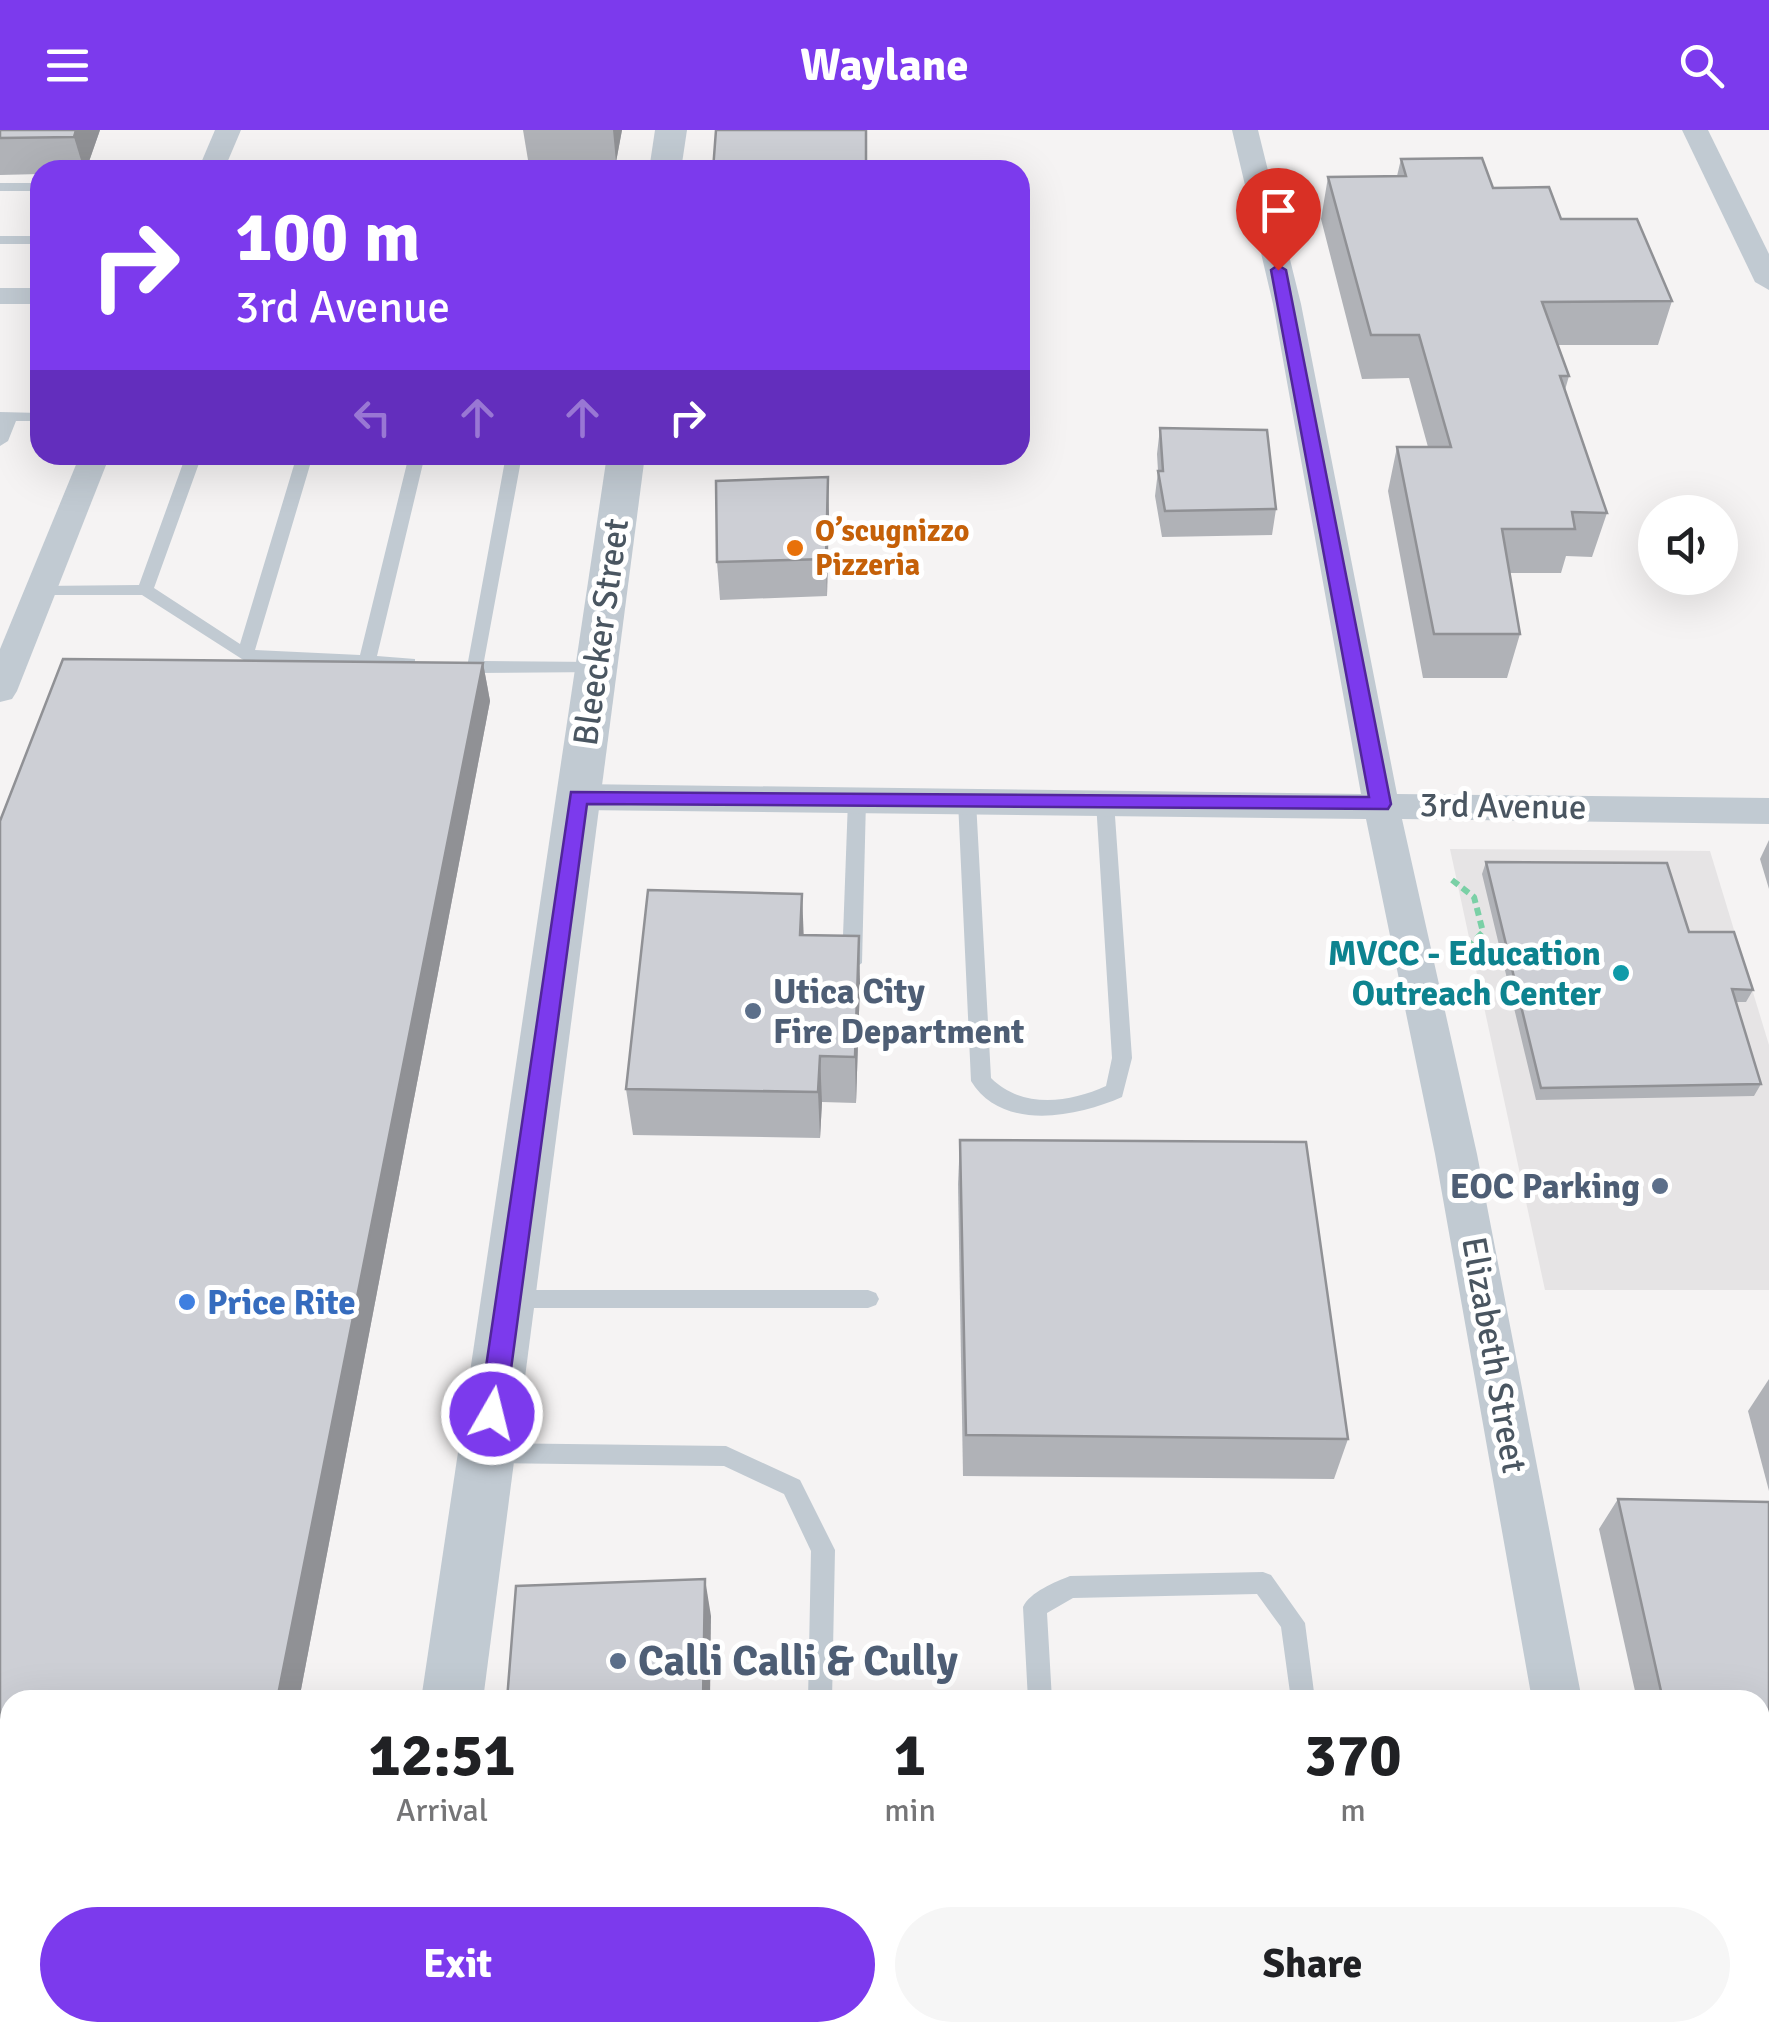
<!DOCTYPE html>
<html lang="en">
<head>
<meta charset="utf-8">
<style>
	body { margin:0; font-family:Signika,sans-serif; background:#f6f6f6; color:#202124; height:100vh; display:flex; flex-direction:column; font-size:38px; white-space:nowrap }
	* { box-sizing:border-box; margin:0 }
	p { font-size:32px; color:#757577 }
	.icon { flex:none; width:55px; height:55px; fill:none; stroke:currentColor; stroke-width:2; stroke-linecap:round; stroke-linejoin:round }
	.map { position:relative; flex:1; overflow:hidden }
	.side { position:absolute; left:0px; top:1560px; width:1770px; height:352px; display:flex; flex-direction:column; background:#fff; border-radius:30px 30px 0 0; box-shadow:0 10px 40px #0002 }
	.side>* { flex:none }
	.hud { position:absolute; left:30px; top:30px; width:1000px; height:305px; border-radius:30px; box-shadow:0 10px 40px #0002; background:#7c3aed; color:#fff; overflow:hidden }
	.controls { position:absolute; left:1638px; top:365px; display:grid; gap:20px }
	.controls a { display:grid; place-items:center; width:100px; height:100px; border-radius:50%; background:#fff; box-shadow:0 10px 40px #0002; font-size:50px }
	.pin { position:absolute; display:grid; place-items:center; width:85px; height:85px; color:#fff; margin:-102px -42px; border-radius:50% 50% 50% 0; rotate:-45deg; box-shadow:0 0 10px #0007 }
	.pin .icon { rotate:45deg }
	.me { position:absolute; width:110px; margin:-55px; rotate:8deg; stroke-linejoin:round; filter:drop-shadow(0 0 8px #0008) }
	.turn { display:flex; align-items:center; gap:35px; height:210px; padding:0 40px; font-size:45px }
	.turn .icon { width:130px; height:130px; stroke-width:2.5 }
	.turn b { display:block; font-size:70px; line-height:85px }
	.lanes { display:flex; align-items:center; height:95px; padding:0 40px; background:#0003; justify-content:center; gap:50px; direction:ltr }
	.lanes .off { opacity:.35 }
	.eta { display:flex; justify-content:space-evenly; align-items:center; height:170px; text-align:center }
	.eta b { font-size:60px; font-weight:800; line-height:70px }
	.cta { display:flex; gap:20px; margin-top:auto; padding:20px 40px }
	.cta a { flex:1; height:115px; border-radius:60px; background:#7c3aed; color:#fff; font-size:40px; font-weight:800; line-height:115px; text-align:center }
	.cta a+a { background:#f6f6f6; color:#202124 }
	header { display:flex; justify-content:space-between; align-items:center; height:130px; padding:0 40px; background:#7c3aed; color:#fff; font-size:45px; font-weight:800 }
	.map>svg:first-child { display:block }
</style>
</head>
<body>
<header><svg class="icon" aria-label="menu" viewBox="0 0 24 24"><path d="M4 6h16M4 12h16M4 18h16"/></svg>Waylane<svg class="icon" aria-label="search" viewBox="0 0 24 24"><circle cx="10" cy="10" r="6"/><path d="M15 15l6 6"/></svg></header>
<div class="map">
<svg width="1769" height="1911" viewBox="0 0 1769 1911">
	<rect width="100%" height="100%" fill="#f5f3f3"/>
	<path fill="#e6e4e5" d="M1450,719L1710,721L1769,915V1160H1545Z"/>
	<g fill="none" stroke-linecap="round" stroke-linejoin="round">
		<path stroke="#7ad0a6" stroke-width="6" stroke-dasharray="8 5" stroke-linecap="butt" d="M1452,750L1474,767L1483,802L1466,819"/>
		<g fill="#c1cad2" fill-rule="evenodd">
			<rect x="0" y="53" width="40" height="8"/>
			<rect x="0" y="106" width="40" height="8"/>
			<path d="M0,282L40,283V291H16L8,311L0,316Z"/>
			<path d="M186,325H202L154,458L240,514L297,325H313L255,520L360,525L409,325H425L377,526L415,529V537L245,531L142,465H34V457L40,456L139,455Z"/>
			<path d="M506,325H522L484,531L596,532L602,534V542L475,543L467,537Z"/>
			<path d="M857,664L866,670L862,833L852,840L842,833L848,670Z"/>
			<path d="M967,665L976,671L991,948C1022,979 1069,973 1106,956L1112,928L1096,672L1105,666L1114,672L1132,928L1122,967C1077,987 1002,1002 971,951L958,671Z"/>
			<path d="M510,1160H868L876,1163L879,1169L876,1175L868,1178H510L502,1175L499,1169L502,1163Z"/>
			<path d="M491,1313L726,1316L800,1350L835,1420L832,1570H808L811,1421L784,1364L724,1336L491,1333L483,1330L480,1323L483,1316Z"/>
			<path d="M1263,1442L1271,1445L1305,1493L1315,1570H1291L1281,1497L1257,1464L1073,1468L1047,1483L1052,1570H1028L1023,1477C1030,1462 1055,1452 1070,1446Z"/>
		</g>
		<g fill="#c1cad2" fill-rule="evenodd">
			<path d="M215,0H241L224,40H198Z"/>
			<path d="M1232,0H1258L1301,174L1397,664L1769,668V694L1402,689L1477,1024L1582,1570H1532L1435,1024L1366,689L578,680L565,676L560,667L565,658L578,654L1361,664L1273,174Z"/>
			<path d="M1682,0H1708L1769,124V160L1755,152Z"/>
			<rect x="0" y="158" width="40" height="16"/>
			<path d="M80,325H110L17,561L12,569L0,572V519Z"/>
			<rect x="0" y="1837" width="10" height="54"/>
			<path d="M1760,1860H1769V1911H1753L1739,1902H1760Z"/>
			<path d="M1592,1902H1646L1647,1911H1593Z"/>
		</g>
		<g fill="#c1cad2" fill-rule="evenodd">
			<path d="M655,0H687L681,40H649Z"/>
			<path d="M607,325H645L483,1570H421Z"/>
			<path d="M371,1902H439L437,1911H369Z"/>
		</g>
	</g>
	<g fill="#b0b2b7">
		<path d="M0,0H100L86,40H40V44L0,45Z"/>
		<path d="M523,0H622L616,32L528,30Z"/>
		<path d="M1401,29L1493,58L1561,89L1672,171L1658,215H1558L1569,246L1565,260L1607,383L1592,427L1566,426L1561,443H1510L1520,504L1507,548H1423L1388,361L1397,317H1428L1409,248L1362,249L1321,89L1328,47L1397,46Z"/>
		<path d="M1160,298L1276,379L1272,405L1162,407L1155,366L1158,341L1157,324Z"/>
		<path d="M828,347L827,466L720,470L717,432Z"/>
		<path d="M483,533L490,571L299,1570H10V1690H0V691Z"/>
		<path d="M1769,710V759L1760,729Z"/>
		<path d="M1486,732L1689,802L1753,860L1746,872H1736L1761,954L1754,966L1536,970L1482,744Z"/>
		<path d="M804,805L860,853L856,973L822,972L820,1008L633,1005L626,959Z"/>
		<path d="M960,1010L1348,1309L1334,1349L963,1346L958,1054Z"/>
		<path d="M1769,1249V1361L1748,1281Z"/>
		<path d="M1618,1369L1769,1372V1814H1760V1570H1637L1599,1399Z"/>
	</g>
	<g fill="#909195">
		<path d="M76,0H100L86,40H84L74,7Z"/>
		<path d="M613,0H622L616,32Z"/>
		<path d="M828,347L829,385L827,466L826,429Z"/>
		<path d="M483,533L490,571L299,1570H277Z"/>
		<path d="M802,764L804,812L800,805Z"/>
		<path d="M859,806L860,853L856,973L855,927Z"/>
		<path d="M820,926L822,972L820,1008L818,962Z"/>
		<path d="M705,1449L711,1486L710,1570H703Z"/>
	</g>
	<g fill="#cdcfd5" stroke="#909195" stroke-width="2.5">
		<path d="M0,0H76L74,7L0,8Z"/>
		<path d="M716,0H866V40H713Z"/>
		<path d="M1482,28L1493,58L1549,57L1561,89H1637L1672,171L1542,172L1569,246H1560L1607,383L1572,382L1575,399H1502L1520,504H1434L1397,317H1451L1419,205H1371L1328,47L1406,46L1401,29Z"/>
		<path d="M1160,298L1267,300L1276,379L1165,381L1158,341H1163Z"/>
		<path d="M828,347L826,429L717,432L716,351Z"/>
		<path d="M63,529L483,533L277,1570H10V1665H0V691Z"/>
		<path d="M1486,732L1667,733L1689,802H1734L1753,860L1732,859L1761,954L1541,958Z"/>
		<path d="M648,760L802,764L800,805L859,806L855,927L820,926L818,962L626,959Z"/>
		<path d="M960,1010L1306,1012L1348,1309L966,1305Z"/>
		<path d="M1618,1369L1769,1372V1791H1760V1570H1663Z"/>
		<path d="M705,1449L703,1570H507L516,1456Z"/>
	</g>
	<path fill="#7c3aed" stroke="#51269a" stroke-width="2.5" d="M1278,135L1286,140L1391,674L1388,679L587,674L505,1284L501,1292L492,1296L483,1292L479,1284L571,662L1369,667L1271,140Z"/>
	<circle fill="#e8710a" stroke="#fff" stroke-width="4" cx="795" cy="418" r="10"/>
	<circle fill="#0f9aa8" stroke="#fff" stroke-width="4" cx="1621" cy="843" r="10"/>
	<g fill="#5c6f8a" stroke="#fff" stroke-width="4">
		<circle cx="753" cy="881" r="10"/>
		<circle cx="1660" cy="1056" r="10"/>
		<circle cx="618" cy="1531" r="10"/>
	</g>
	<circle fill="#3f7fe0" stroke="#fff" stroke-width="4" cx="187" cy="1172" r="10"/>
	<g text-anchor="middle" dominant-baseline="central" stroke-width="10" stroke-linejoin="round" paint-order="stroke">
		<g font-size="30" font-weight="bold" fill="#c56008" stroke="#fff" text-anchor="start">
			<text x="815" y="401">O’scugnizzo<tspan x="815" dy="34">Pizzeria</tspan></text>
		</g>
		<g font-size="35" fill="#4a5661" stroke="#fff">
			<text transform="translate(601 502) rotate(-82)">Bleecker Street</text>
			<text transform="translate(1503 676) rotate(1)">3rd Avenue</text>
			<text transform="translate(1494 1225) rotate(80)">Elizabeth Street</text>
		</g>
		<g font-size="35" font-weight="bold" fill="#0d838f" stroke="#fff" text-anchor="end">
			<text x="1601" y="823">MVCC - Education<tspan x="1601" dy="40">Outreach Center</tspan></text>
		</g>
		<g font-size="35" font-weight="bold" fill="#4e5e75" stroke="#fff" text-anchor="start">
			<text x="773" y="861">Utica City<tspan x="773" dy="40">Fire Department</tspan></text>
			<text x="1640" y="1056" text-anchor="end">EOC Parking</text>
		</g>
		<g font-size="35" font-weight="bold" fill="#366cbe" stroke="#fff" text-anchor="start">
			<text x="207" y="1172">Price Rite</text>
		</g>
		<g font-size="42" font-weight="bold" fill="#4e5e75" stroke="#fff" text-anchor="start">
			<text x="638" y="1531">Calli Calli &amp; Cully</text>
		</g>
	</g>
</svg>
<div class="controls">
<a><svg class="icon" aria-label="sound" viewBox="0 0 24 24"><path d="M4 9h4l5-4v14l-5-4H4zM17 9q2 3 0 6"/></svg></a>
</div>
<div class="pin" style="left:1278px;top:140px;background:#d93025"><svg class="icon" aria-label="arrive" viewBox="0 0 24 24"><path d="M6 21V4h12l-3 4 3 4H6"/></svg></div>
<svg class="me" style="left:492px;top:1284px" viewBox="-20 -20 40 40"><circle r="17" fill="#7c3aed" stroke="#fff" stroke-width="3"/><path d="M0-11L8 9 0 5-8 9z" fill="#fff"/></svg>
<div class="hud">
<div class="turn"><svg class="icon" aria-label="right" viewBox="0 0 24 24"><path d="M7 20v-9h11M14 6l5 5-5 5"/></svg><div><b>100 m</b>3rd Avenue</div></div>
<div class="lanes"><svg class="icon off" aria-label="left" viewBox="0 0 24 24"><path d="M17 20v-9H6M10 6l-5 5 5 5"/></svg><svg class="icon off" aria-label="ahead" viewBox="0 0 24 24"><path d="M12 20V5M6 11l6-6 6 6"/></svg><svg class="icon off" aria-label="ahead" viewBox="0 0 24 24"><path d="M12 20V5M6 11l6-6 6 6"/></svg><svg class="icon" aria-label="right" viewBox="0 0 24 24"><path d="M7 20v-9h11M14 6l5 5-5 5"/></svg></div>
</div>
<section class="side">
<div class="eta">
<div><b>12:51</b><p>Arrival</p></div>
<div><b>1</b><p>min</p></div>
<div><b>370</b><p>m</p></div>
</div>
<div class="cta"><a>Exit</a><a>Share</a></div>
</section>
</div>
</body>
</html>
